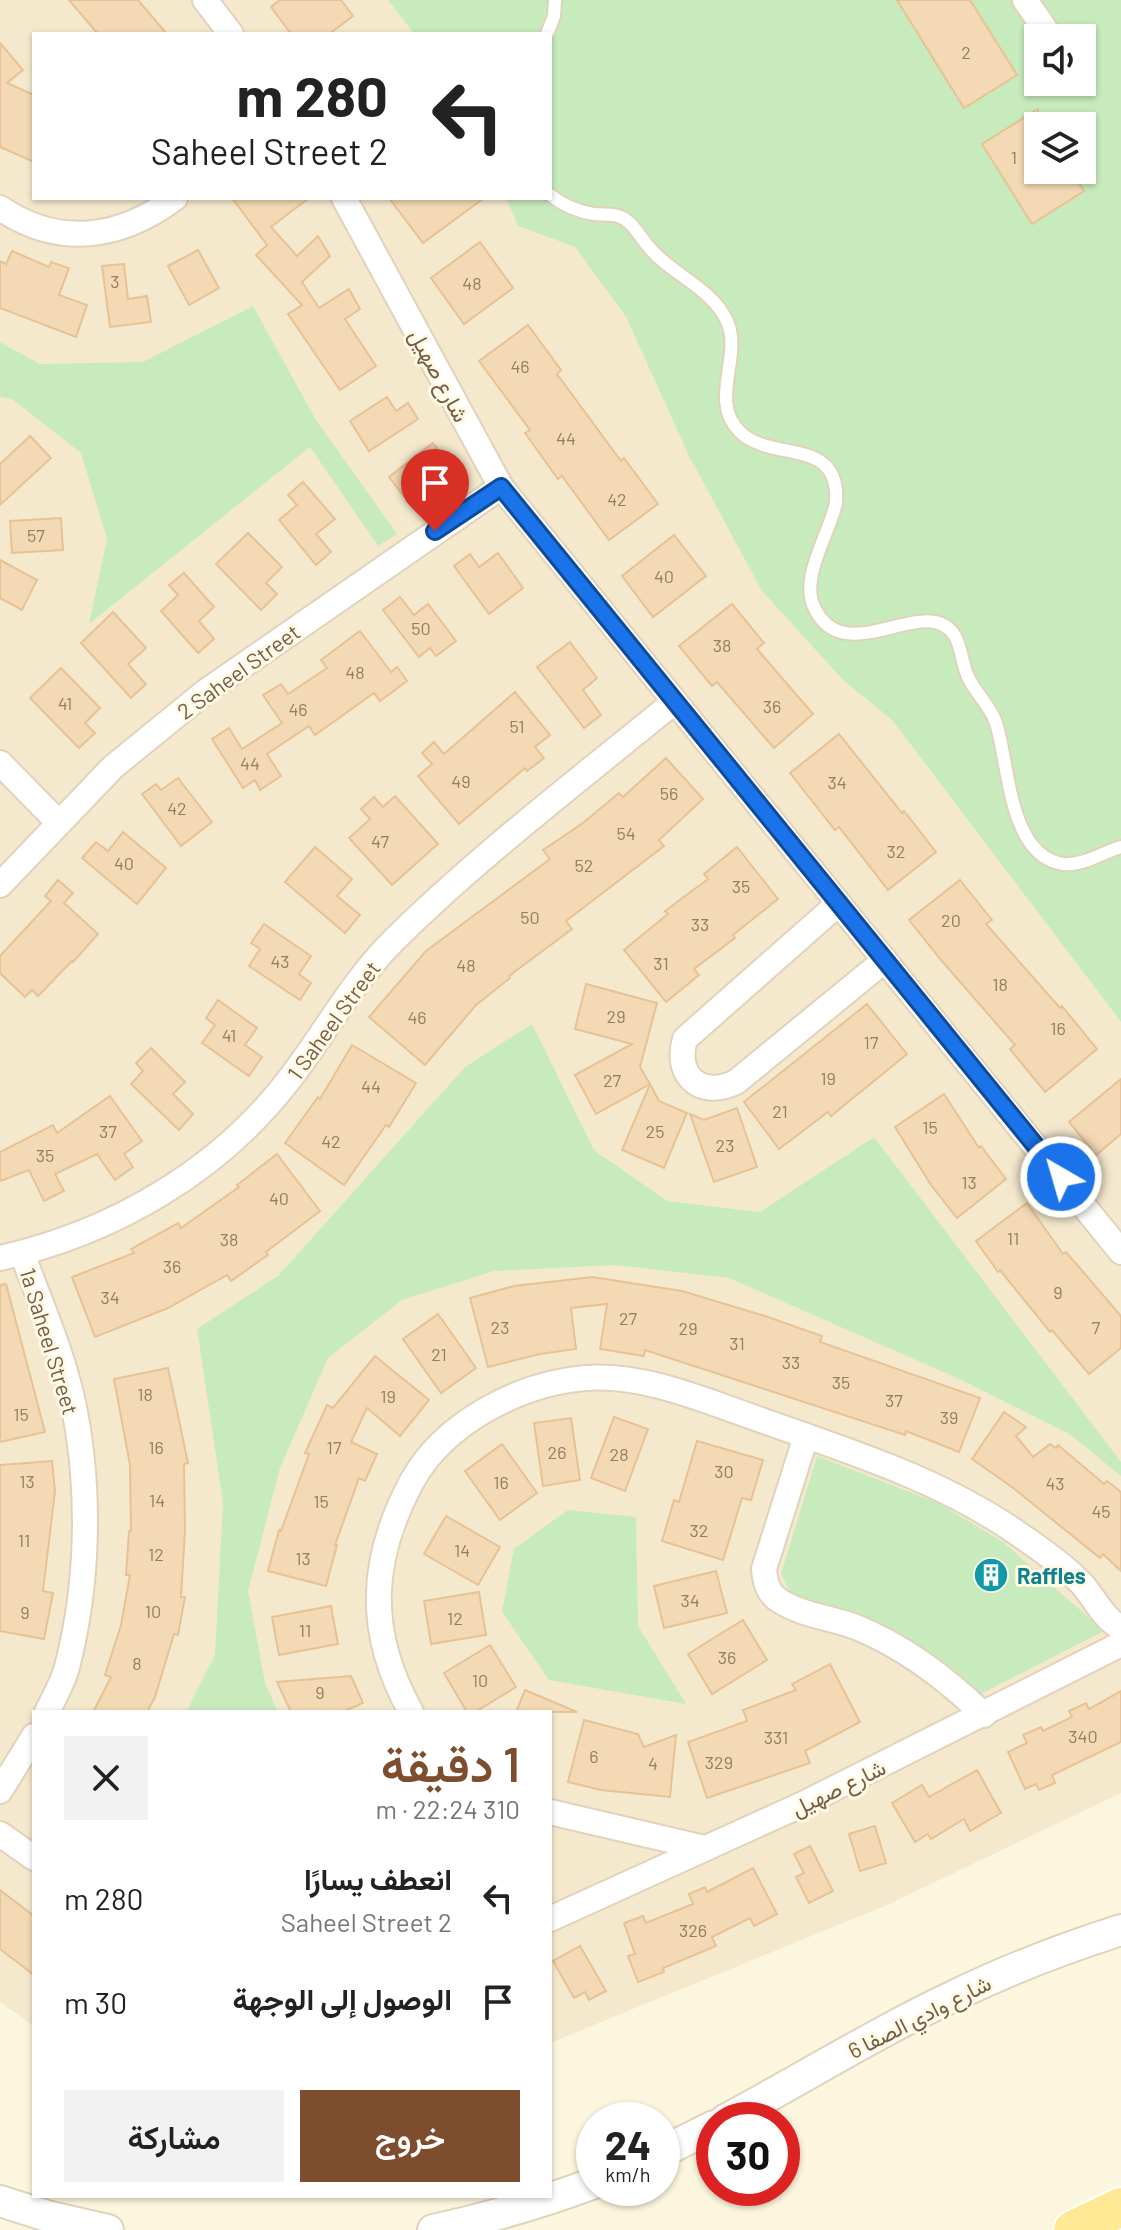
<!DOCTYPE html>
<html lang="ar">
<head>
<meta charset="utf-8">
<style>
	body { margin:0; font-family:Barlow,Vazirmatn,sans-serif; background:#f2f2f2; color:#222; direction:rtl; height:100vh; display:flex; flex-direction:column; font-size:30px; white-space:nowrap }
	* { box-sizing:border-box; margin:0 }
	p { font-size:26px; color:#767676 }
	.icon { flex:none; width:44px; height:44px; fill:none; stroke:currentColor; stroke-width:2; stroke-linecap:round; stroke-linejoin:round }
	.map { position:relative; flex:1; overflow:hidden; direction:ltr }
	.drawer { position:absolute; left:32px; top:1710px; width:520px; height:488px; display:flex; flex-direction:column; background:#fff; border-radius:0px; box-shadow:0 2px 6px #0004; direction:rtl }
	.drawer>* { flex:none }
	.guide { position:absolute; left:32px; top:32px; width:520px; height:168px; border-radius:0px; box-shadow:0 2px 6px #0004; direction:rtl; background:#fff; color:#222; overflow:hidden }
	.buttons { position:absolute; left:1024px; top:24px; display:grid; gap:16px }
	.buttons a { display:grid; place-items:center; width:72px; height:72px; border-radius:0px; background:#fff; box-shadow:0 2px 6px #0004; font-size:40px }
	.speed { position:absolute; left:576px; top:2102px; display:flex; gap:16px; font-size:40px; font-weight:700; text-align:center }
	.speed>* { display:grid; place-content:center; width:104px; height:104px; border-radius:50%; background:#fff; box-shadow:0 2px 6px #0004; line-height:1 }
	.speed small { font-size:20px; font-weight:400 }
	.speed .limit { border:12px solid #d22; background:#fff; color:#111 }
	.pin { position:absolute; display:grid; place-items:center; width:68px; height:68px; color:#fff; margin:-82px -34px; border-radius:50% 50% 50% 0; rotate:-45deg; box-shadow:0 0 8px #0007 }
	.pin .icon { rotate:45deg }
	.me { position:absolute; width:88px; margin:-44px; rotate:322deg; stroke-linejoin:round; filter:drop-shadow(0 0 6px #0008) }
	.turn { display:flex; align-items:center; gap:28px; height:168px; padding:0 32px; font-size:36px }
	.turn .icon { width:104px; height:104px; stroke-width:2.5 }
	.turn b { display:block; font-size:56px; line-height:68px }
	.round { display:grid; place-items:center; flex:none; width:84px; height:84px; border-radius:0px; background:#f2f2f2 }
	.head { display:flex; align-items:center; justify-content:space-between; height:136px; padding:0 32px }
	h1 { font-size:48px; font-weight:600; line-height:60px; color:#7e4d2e }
	.button { display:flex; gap:16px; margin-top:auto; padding:16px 32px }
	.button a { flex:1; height:92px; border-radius:0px; background:#7e4d2e; color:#fff; font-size:32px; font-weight:600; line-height:92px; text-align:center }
	.button a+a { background:#f2f2f2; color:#222 }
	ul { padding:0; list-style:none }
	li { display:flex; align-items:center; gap:24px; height:104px; padding:0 32px }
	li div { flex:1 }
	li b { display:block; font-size:30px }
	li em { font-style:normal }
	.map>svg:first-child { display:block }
</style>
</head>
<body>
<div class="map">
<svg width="1121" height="2230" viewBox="0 0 1121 2230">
	<rect width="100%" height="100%" fill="#fdf6df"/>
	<path fill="#f5e9cd" d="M0,0H388L414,34H34V198H506L518,226L575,247L626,317L688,454L845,682L892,720L1121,1022V1793L887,1905L550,2043V1712H34V2026L0,2002Z"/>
	<g fill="#c8ebbd" fill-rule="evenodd">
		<path d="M388,0H1121V1022L892,720L845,682L762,591L688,454L626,317L575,247L518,226L506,198H550V34H414ZM1038,38H1082V82H1038ZM1038,126H1082V170H1038Z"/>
		<path d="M253,306L316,420L397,534L378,546L310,447L89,624L107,539L81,453L12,399L0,397V342L40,364L143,362Z"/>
		<path d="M532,1024L594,1150L667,1201L760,1212L874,1137L1121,1462V1476L1071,1435L957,1378L729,1278L615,1265L494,1271L402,1300L328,1358L280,1468L248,1591L265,1683L278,1712H186L215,1655L223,1502L197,1329L279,1275L465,1067Z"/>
		<path d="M817,1456L938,1503L1003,1542L1104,1631L971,1699L794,1600L781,1574Z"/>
		<path d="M568,1510L636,1517L638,1626L686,1704L549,1680L502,1612L514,1549Z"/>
	</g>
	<g fill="#f4d9b5" stroke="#e7c295" stroke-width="2">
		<path d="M69,0H138L167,34H98Z"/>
		<path d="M280,0H341L353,16L329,34H291L271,7Z"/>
		<path d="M897,0H970L1017,75L964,108Z"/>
		<path d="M0,43L23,70L7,83L34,95V162L0,147Z"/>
		<path d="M1038,109V170H1071L1084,191L1032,224L982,144Z"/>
		<path d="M232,198H309L271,227L297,256L318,236L330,256L302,282L319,308L349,289L360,309L345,319L376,366L340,390L288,314L302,305L256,255L267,245Z"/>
		<path d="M389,198H484L423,243Z"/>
		<path d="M480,242L513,288L464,324L431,278Z"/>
		<path d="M198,250L219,288L189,305L168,266Z"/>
		<path d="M12,251L49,267L51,262L69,268L59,295L87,305L76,337L0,308V261L6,264Z"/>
		<path d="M124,264L128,299L147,296L151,322L110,327L102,266Z"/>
		<path d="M528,325L561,370L557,374L621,461L624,458L658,504L609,540L562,476L558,479L525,433L530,430L479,361Z"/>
		<path d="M387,397L396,411L408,403L418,419L369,451L350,421Z"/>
		<path d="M30,436L51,458L0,505V464Z"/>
		<path d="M433,443L443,456L431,465L441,478L409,503L389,477Z"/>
		<path d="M303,482L335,519L316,534L331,552L316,565L279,520L297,505L288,495Z"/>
		<path d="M61,518L63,550L12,553L10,521Z"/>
		<path d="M248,533L282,567L266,583L277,594L261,610L216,564Z"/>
		<path d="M674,535L706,576L653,617L622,576Z"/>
		<path d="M498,553L523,588L489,614L454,566L470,554L479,567Z"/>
		<path d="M0,560L37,580L22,610L0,598Z"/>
		<path d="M184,573L214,607L199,621L214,639L198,653L161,611L178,595L169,585Z"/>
		<path d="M400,597L414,615L428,604L456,641L436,656L430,648L419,657L383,610Z"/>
		<path d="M732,604L764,643L757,649L813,714L774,748L717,682L712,686L679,646Z"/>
		<path d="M113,612L146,648L128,664L146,684L131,698L81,643Z"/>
		<path d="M360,631L391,672L397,667L407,681L380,701L374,693L315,735L309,726L267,754L281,776L260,790L255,780L243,788L212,739L229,728L242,749L282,723L263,695L281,684L288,694L327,668L321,660Z"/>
		<path d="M570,642L597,678L583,690L601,715L584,728L537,667Z"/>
		<path d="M61,668L100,708L85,723L95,733L79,748L30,698Z"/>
		<path d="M515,692L550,735L535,747L544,758L527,771L525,768L459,824L418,776L432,764L422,753L434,742L444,754Z"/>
		<path d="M839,734L902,813L904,811L936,852L888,890L839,827L835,830L790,773Z"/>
		<path d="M666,758L703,799L659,840L664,846L566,921L572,929L509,976L510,978L476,1005L425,1065L369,1017L426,951L550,859L543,850L583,823L619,793L623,797Z"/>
		<path d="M178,778L212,822L181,846L142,794L156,784L161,790Z"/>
		<path d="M395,796L438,844L392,885L349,838L370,819L361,809L374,797L383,807Z"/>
		<path d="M123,832L166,868L137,904L82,858L96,842L108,851Z"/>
		<path d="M315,847L352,879L337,896L360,915L345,933L285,882Z"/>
		<path d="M737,847L778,899L733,935L735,938L694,969L699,975L666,1002L624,950L668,914L665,911L708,879L704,874Z"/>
		<path d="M58,880L73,893L64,903L98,934L73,962L72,961L38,996L32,990L25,997L0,973V956L51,901L45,896Z"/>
		<path d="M960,880L992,920L986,924L1060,1008L1062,1006L1097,1049L1045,1092L1010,1049L1015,1045L941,960L909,920Z"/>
		<path d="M264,924L311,956L299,974L311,983L300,1000L249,966L260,949L251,943Z"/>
		<path d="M586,984L657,1003L640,1067L650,1084L596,1114L575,1075L632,1044L575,1029Z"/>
		<path d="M218,1000L257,1028L245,1045L262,1057L249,1076L202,1043L215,1025L206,1018Z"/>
		<path d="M867,1004L907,1054L831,1116L828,1112L779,1149L744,1102Z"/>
		<path d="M352,1045L416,1083L389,1127L386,1125L344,1185L285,1143L318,1097L320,1099Z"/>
		<path d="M151,1048L185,1082L173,1094L193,1114L179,1130L131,1084L143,1071L136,1063Z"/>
		<path d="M1121,1079V1134L1096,1155L1069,1122Z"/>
		<path d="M650,1084L659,1101L687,1113L664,1168L622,1150Z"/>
		<path d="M944,1094L979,1148L981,1146L1006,1179L957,1218L931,1185L895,1127Z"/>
		<path d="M110,1096L142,1141L124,1154L133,1167L115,1180L97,1154L55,1174L64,1191L44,1201L29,1170L0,1181V1152L53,1125L57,1133Z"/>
		<path d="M737,1108L757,1167L714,1182L690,1114L704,1120Z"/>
		<path d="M277,1154L320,1211L266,1252L268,1255L231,1281L227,1275L168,1308L95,1337L72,1277L134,1253L131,1249L178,1223L181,1228L239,1187L237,1185Z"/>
		<path d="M1027,1203L1063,1254L1066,1252L1121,1316V1348L1089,1374L1052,1330L1050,1332L1000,1270L998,1272L976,1241Z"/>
		<path d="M592,1277L682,1291L765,1316L822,1336L820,1342L980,1398L959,1452L906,1431L905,1435L645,1350L644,1356L600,1349L607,1304L571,1308L576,1349L540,1354L488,1367L470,1298L514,1286Z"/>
		<path d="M6,1284L45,1432L0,1442V1285Z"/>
		<path d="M438,1314L476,1368L441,1393L403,1339Z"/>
		<path d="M375,1356L429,1400L400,1436L367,1408L351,1442L377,1454L365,1481L359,1478L335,1545H337L326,1586L268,1571L279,1530L281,1531L309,1454L305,1453L327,1405L333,1408Z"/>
		<path d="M168,1368L188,1463L184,1464L185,1531L181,1597H185L178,1635L174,1634L155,1697L147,1712H93L111,1677L105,1675L121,1625L130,1575H126L129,1531H131L130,1465L114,1379Z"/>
		<path d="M1004,1412L1026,1427L1016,1436L1033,1457L1050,1444L1056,1448L1058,1445L1104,1484L1107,1481L1121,1492V1571L1103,1554L1100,1558L1012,1487L972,1459Z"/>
		<path d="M614,1417L648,1429L625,1491L591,1478Z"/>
		<path d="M571,1418L580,1480L543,1486L534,1423Z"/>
		<path d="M697,1441L763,1460L751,1500L742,1498L723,1560L662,1541L674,1500L679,1502Z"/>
		<path d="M502,1444L537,1493L500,1520L465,1471Z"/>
		<path d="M52,1461L55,1491L43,1591L53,1593L44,1639L0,1631V1465Z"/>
		<path d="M446,1516L500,1547L478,1585L424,1554Z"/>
		<path d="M716,1571L727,1613L664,1628L654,1586Z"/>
		<path d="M479,1592L486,1635L431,1644L424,1601Z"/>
		<path d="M331,1606L338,1644L279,1655L272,1617Z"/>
		<path d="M743,1620L767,1660L712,1694L688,1654Z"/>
		<path d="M490,1645L516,1687L475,1712H467L444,1673Z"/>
		<path d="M830,1664L860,1722L805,1751L810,1763L707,1798L688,1742L747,1721L743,1710L796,1690L792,1684Z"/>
		<path d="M351,1676L363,1703L342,1712H291L277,1682Z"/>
		<path d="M525,1690L577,1712H516Z"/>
		<path d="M1121,1691V1742L1052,1775L1055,1783L1039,1790L1036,1784L1025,1789L1008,1752L1027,1743L1023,1735L1041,1727L1043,1731L1072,1717L1069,1711L1086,1703L1089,1709Z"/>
		<path d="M584,1720L638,1734L644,1747L676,1735L670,1797L601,1790L568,1782Z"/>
		<path d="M977,1770L1001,1813L970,1831L964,1819L931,1839L928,1834L915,1842L892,1803L922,1785L929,1797Z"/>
		<path d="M875,1826L886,1863L860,1871L849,1834Z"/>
		<path d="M810,1846L833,1891L809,1903L796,1877L804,1873L794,1854Z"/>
		<path d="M753,1868L777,1914L754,1926L750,1918L712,1937L716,1946L663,1968L664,1972L638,1982L628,1956L635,1954L624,1923L643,1916L646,1923L693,1904L689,1894L705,1887L707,1892Z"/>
		<path d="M0,1890L34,1916V1975L0,1949Z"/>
		<path d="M580,1946L606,1991L589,2000L585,1992L574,1998L553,1961Z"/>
	</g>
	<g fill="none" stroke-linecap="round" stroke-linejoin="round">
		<g stroke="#e1d3bb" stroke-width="16">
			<g id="service">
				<path d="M547,34L554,16L555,0"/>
				<path d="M550,195C563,205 578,212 594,214C602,215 611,214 618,216C632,220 639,236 648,246C670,274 711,287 727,321C743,356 708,401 740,432C772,463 841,436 836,503C829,535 800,577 814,607C844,673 927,590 955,636C962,649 962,664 968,677C976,694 990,705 996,723C1009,762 1008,856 1063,864C1083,866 1103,852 1121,847"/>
			</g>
		</g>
		<g stroke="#e1d3bb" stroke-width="28">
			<g id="minor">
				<path d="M205,0L231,34"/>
				<path d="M1025,0L1051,38"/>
				<path d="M344,198L501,487L1121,1252"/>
				<path d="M0,208C59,248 120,239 175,198"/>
				<path d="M0,763L58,822"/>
				<path d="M0,885L113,767L205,692L501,487"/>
				<path d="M838,904L685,1039C674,1076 701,1099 736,1082L885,960"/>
				<path d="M22,1253C39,1300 61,1349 72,1398C91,1484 89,1582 67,1667C63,1682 54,1698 47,1712"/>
				<path d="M0,1258C112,1233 218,1172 288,1081C324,1035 351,983 393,941C480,855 579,780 674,702"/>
				<path d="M806,1436L764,1569C765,1582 768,1594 780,1601C802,1615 832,1618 856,1627C905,1647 946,1678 984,1715"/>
				<path d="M411,1712C367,1633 369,1562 411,1483C443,1423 520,1383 586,1378C646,1374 706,1401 761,1420C851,1452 942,1480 1020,1535C1040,1549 1065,1566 1082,1584C1095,1599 1103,1618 1121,1628"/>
				<path d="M0,1791L34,1736"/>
				<path d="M550,1812L704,1848"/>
				<path d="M0,1834L34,1858"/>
				<path d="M550,1919L803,1804L1121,1644"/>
			</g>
		</g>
		<g stroke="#e1d3bb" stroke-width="34">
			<g id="tertiary">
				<path d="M725,2120C802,2079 877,2032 956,1995C1009,1969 1065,1948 1121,1930"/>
				<path d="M662,2152L714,2126"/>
				<path d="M0,2201L47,2216L108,2230"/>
				<path d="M433,2230C488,2218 541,2203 594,2183"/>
			</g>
		</g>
		<g stroke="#fff" stroke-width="42">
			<path id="primary" d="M1073,2230L1121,2207"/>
		</g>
		<use href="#service" stroke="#fff" stroke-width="12"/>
		<use href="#minor" stroke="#fff" stroke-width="24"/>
		<use href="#tertiary" stroke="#fff" stroke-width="30"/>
		<use href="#primary" stroke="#ffe994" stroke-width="38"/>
	</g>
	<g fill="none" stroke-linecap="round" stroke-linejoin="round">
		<g stroke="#114b97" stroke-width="20">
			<path id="route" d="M435,531L501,487L1061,1177"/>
		</g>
		<use href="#route" stroke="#1a73e8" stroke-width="14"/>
	</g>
	<defs>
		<g id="building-disc" transform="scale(1.8)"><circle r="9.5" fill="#0f9aa8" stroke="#fff9e6"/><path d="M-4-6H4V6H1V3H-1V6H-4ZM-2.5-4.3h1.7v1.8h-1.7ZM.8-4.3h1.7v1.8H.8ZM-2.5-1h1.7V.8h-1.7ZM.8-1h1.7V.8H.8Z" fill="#fff"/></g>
	</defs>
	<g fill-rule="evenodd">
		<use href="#building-disc" x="991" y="1575"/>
	</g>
	<g text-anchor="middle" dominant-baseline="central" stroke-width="6" stroke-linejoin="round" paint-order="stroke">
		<g font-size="18" fill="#947d62">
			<text x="966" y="52">2</text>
			<text x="1014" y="157">1</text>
			<text x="115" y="281">3</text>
			<text x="472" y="283">48</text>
			<text x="520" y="366">46</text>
			<text x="566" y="438">44</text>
			<text x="617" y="499">42</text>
			<text x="36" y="535">57</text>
			<text x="664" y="576">40</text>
			<text x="421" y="628">50</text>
			<text x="722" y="645">38</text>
			<text x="355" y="672">48</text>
			<text x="65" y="703">41</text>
			<text x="772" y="706">36</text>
			<text x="298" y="709">46</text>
			<text x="517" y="726">51</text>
			<text x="250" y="763">44</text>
			<text x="461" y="781">49</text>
			<text x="837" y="782">34</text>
			<text x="669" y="793">56</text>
			<text x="177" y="808">42</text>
			<text x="626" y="833">54</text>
			<text x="380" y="841">47</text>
			<text x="896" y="851">32</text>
			<text x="124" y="863">40</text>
			<text x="584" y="865">52</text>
			<text x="741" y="886">35</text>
			<text x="530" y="917">50</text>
			<text x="951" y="920">20</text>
			<text x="700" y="924">33</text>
			<text x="280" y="961">43</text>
			<text x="661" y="963">31</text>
			<text x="466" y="965">48</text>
			<text x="1000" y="984">18</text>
			<text x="616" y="1016">29</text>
			<text x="417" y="1017">46</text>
			<text x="1058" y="1028">16</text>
			<text x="229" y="1035">41</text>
			<text x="871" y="1042">17</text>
			<text x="828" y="1078">19</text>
			<text x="612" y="1080">27</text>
			<text x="371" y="1086">44</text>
			<text x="780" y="1111">21</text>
			<text x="930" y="1127">15</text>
			<text x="108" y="1131">37</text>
			<text x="655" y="1131">25</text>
			<text x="331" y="1141">42</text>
			<text x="725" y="1145">23</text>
			<text x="45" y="1155">35</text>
			<text x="969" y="1182">13</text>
			<text x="279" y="1198">40</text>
			<text x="1013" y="1238">11</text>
			<text x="229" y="1239">38</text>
			<text x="172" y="1266">36</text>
			<text x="1058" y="1292">9</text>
			<text x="110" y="1297">34</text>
			<text x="628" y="1318">27</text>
			<text x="500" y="1327">23</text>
			<text x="1096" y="1327">7</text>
			<text x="688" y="1328">29</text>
			<text x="737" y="1343">31</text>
			<text x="439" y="1354">21</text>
			<text x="791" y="1362">33</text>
			<text x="841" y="1382">35</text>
			<text x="145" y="1394">18</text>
			<text x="388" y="1396">19</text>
			<text x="894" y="1400">37</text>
			<text x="21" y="1414">15</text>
			<text x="949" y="1417">39</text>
			<text x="156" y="1447">16</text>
			<text x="334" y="1447">17</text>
			<text x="557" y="1452">26</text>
			<text x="619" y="1454">28</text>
			<text x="724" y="1471">30</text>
			<text x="27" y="1481">13</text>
			<text x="501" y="1482">16</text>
			<text x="1055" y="1483">43</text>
			<text x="157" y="1500">14</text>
			<text x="321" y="1501">15</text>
			<text x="1101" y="1511">45</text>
			<text x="699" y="1530">32</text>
			<text x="24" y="1540">11</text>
			<text x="462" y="1550">14</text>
			<text x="156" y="1554">12</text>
			<text x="303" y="1558">13</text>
			<text x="690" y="1600">34</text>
			<text x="153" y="1611">10</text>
			<text x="25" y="1612">9</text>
			<text x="455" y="1618">12</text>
			<text x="305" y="1630">11</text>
			<text x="727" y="1657">36</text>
			<text x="137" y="1663">8</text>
			<text x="480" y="1680">10</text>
			<text x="320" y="1692">9</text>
			<text x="1083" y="1736">340</text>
			<text x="776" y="1737">331</text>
			<text x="594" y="1756">6</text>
			<text x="719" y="1762">329</text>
			<text x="653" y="1763">4</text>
			<text x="693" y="1930">326</text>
		</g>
		<g font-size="22" fill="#745e46" stroke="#fff9e6">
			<text transform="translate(440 375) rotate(62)">شارع صهيل</text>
			<text transform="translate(238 671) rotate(-36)">2 Saheel Street</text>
			<text transform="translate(333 1020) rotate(-54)">1 Saheel Street</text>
			<text transform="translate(50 1341) rotate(73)">1a Saheel Street</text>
			<text transform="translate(838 1787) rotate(-26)">شارع صهيل</text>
			<text transform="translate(919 2016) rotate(-27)">شارع وادي الصفا 6</text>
		</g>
		<g font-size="22" font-weight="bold" fill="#0d838f" stroke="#fff9e6" text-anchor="start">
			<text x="1017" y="1575">Raffles</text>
		</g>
	</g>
</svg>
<div class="buttons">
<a><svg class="icon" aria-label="sound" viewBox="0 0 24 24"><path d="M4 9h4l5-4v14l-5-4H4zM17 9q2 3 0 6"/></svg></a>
<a><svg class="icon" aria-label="layers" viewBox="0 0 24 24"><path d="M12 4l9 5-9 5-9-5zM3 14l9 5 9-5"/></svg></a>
</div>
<div class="speed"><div>24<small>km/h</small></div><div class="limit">30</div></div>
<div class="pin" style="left:435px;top:531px;background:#d93025"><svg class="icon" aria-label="arrive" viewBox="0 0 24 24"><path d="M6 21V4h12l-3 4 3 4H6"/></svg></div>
<svg class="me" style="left:1061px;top:1177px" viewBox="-20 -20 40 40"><circle r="17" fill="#1a73e8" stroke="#fff" stroke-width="3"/><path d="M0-11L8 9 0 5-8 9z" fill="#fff"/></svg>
<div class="guide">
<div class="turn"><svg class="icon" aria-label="left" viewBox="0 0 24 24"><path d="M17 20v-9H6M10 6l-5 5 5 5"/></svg><div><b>280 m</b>2 Saheel Street</div></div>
</div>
<section class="drawer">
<div class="head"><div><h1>1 دقيقة</h1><p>310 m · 22:24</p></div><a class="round"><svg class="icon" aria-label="close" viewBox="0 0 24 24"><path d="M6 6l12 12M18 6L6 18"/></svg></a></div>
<ul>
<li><svg class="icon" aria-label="left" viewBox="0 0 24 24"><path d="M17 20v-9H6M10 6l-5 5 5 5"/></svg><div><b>انعطف يسارًا</b><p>2 Saheel Street</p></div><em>280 m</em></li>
<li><svg class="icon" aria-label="arrive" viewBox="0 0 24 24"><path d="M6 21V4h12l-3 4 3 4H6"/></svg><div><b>الوصول إلى الوجهة</b></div><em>30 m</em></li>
</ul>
<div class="button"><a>خروج</a><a>مشاركة</a></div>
</section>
</div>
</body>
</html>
